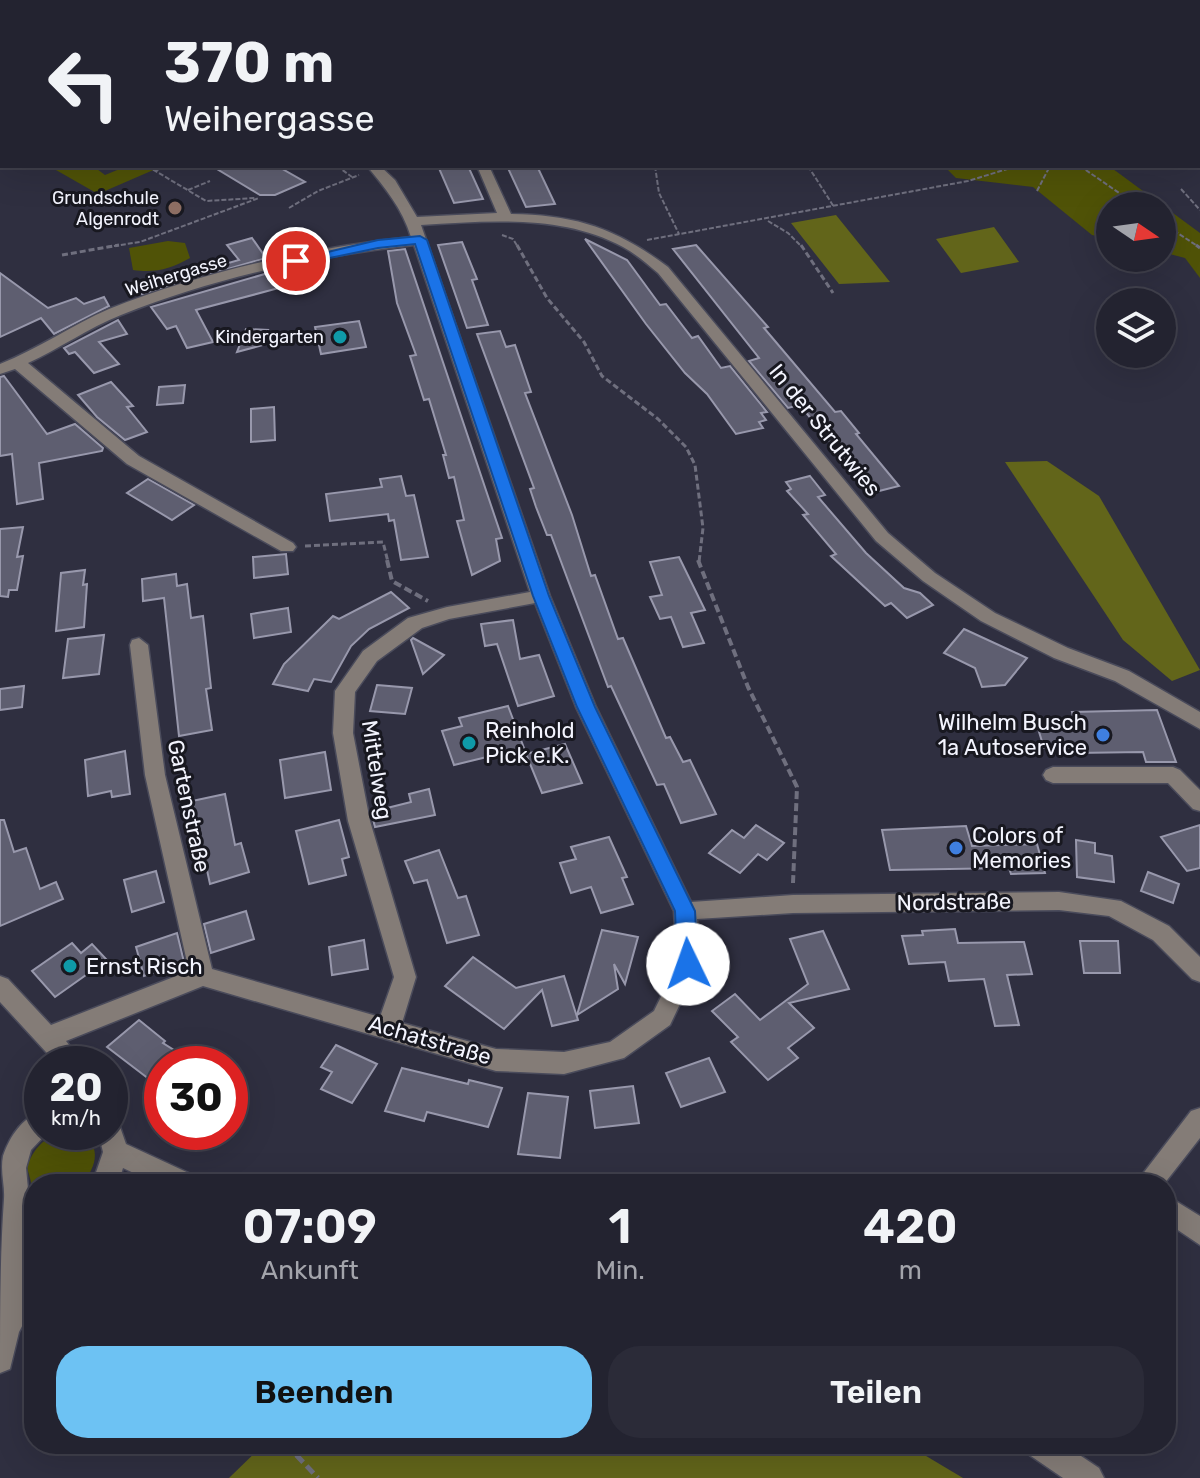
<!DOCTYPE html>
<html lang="de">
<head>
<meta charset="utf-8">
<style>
	body { margin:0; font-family:Rubik,sans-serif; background:#2b2b38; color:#f1f3f6; height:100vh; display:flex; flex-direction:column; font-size:30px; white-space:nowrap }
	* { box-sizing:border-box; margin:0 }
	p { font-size:26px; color:#a3a4ab }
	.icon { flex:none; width:44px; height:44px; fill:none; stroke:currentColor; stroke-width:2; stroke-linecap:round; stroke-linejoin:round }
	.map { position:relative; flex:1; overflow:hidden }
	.sheet { position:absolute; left:24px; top:1174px; width:1152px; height:280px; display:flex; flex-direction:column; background:#232330; border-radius:32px; box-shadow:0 8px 32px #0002,0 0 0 2px #40404c }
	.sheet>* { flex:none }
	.guide { position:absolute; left:0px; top:0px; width:1200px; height:168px; box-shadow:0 8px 32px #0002,0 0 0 2px #40404c; background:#232330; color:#f1f3f6; overflow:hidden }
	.needle { width:52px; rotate:103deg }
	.fabs { position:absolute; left:1096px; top:192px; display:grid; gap:16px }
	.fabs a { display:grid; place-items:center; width:80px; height:80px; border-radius:50%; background:#232330; box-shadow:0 8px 32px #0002,0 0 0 2px #40404c; font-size:40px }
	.speed { position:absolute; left:24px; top:1046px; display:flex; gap:16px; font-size:40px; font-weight:700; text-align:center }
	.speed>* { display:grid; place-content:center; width:104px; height:104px; border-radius:50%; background:#232330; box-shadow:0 8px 32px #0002,0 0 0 2px #40404c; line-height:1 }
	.speed small { font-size:20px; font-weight:400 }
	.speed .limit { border:12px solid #d22; background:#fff; color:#111 }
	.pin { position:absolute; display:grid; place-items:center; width:68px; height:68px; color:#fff; margin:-34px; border:4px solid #fff; border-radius:50%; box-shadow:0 2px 8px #0007 }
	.me { position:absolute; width:88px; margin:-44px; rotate:357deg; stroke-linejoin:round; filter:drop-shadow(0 0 6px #0008) }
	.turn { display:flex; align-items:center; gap:28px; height:168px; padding:0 32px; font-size:36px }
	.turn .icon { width:104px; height:104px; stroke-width:2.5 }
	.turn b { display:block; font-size:56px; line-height:68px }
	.eta { display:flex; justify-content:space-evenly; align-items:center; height:136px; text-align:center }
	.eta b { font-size:48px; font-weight:600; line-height:56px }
	.cta { display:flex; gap:16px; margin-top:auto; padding:16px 32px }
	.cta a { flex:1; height:92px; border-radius:32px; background:#6dc2f3; color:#111; font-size:32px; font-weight:600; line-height:92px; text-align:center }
	.cta a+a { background:#2b2b38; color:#f1f3f6 }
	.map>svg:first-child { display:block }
</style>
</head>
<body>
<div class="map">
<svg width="1200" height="1478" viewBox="0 0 1200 1478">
	<rect width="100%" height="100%" fill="#2f2f40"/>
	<g fill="#505307">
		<path d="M49,166H93L105,175L127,166L158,168L98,194Z"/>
		<path d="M944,166H1109L1200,233V278L1185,258L1162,252V206H1110V239L1092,235L1033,187L956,178Z"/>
		<path d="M168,241L185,243L190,258C170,269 156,273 133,270L129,248Z"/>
		<path d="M75,1132C103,1141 98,1167 81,1184L32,1186L27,1167C35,1143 51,1132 75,1132Z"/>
	</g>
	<g fill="#62651a">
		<path d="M836,215L890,282L839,284L791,223Z"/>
		<path d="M994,227L1019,262L961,273L936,239Z"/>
		<path d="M1047,461L1099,496L1200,670L1172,681L1123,640L1005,462Z"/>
		<path d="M264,1444H906L963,1478H229Z"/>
	</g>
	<g fill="#5e5e70" stroke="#9898ac" stroke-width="2">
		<path d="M212,166H277L305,182L275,195H260Z"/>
		<path d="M438,166H468L483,199L454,203Z"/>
		<path d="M507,166H537L555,204L526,207Z"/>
		<path d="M252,238L266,258L142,294L138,289L239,260L227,245Z"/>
		<path d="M585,239L627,260L660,305L666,304L692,338L698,336L721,368L730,366L767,412L761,413L766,420L759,422L763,428L736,434L707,394L685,373L646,324Z"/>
		<path d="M462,242L477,279L472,280L488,325L467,328L438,245Z"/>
		<path d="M696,245L768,327L764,328L835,412L841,411L859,433L856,434L899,486L871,493L800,405L788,408L749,361L759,358L673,249Z"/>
		<path d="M405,249L502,538L496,539L500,561L472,575L457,521L464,520L454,477L449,478L443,455H446L429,399L424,400L410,356L416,355L397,303L388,251Z"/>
		<path d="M275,271L282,282L276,284L279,288L196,310L213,342L187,348L176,326L167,329L151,307Z"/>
		<path d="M0,273L48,308L76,298L84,304L104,297L109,306L54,334L41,318L0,337Z"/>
		<path d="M118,320L127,334L99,342L119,364L94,373L75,352L69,354L64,348Z"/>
		<path d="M359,321L366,347L321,354L315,327Z"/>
		<path d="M246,329L268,330L263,345L237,352Z"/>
		<path d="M500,331L506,347L515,345L531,392L525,393L572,515L591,576L595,575L618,639L623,638L666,738L670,737L683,762L690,760L716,814L681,823L664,784L657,785L611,686L608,687L551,535H547L536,507L530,489L534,488L477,334Z"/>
		<path d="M4,376L47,434L75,424L103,448L102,451L39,463L43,499L17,504L12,454L0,456V377Z"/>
		<path d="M111,382L133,406L127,407L147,432L125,440L97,417L78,395Z"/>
		<path d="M185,385L183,403L157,405L159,387Z"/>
		<path d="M274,407L275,440L251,442V409Z"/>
		<path d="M401,476L406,496L414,495L428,557L401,560L394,520L389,521L388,514L330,521L326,494L382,487L380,479Z"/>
		<path d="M810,476L825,495L818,497L866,553L904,588L920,593L933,605L907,618L891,603L885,606L831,556L836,554L803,515L808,514L787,491L791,489L786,482Z"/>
		<path d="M148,479L194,505L172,520L127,493Z"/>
		<path d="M23,527L17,557L23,556L17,590H9L8,597L0,596V529Z"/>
		<path d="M286,554L288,574L254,578L253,557Z"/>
		<path d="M679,557L705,610L691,613L704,643L683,647L671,617L660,619L650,597L662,595L650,562Z"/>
		<path d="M85,570L83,585L87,584L84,627L56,631L61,573Z"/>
		<path d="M176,574L177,586L187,584L191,618L203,616L211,688L206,689L212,730L179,736L164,598L143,601L142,579Z"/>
		<path d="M391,592L409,608L369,629L351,646L331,682L314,679L308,691L273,684L284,664L333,616L339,619Z"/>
		<path d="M288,608L291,632L254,638L251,614Z"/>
		<path d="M513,620L520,659L539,655L554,696L518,706L497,644L485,646L481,624Z"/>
		<path d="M964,629L1027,658L1005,685L982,687L975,668L944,653Z"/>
		<path d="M104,635L99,674L63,678L68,639Z"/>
		<path d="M413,638L444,655L423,674L411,640Z"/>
		<path d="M377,685L412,688L405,714L370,711Z"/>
		<path d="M24,686L22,707L0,710V689Z"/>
		<path d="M508,706L524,748L454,765L442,731L462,726L459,718Z"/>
		<path d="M1157,710L1176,762H1146L1143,752L1075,753L1074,748H1044L1036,722L1074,721L1072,712Z"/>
		<path d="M565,744L582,783L542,793L526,754Z"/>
		<path d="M125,751L130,794L112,797L111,791L88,796L85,760Z"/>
		<path d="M325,752L331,790L285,798L280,760Z"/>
		<path d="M429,789L435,815L375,827L371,812L411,802L409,794Z"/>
		<path d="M225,794L235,845L241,843L249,872L210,884L192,801Z"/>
		<path d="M0,820H4L14,852L26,848L40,889L56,882L63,899L0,926Z"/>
		<path d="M339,820L349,857L342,859L346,875L309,884L296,831Z"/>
		<path d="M756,825L784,843L767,860L758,854L740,873L709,853L732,830L744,838Z"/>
		<path d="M1200,825V868L1187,871L1161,837Z"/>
		<path d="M966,826L972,846L1037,844L1045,873L1011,874L1009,868L890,870L882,830Z"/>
		<path d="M609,837L627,877L622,878L633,904L601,913L591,887L571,893L560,863L576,859L571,847Z"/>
		<path d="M1076,840L1095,843V853L1112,856L1114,882L1077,877Z"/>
		<path d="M439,850L458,898L466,896L479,935L447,943L427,880L414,883L405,861Z"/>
		<path d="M156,871L164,902L132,912L124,880Z"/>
		<path d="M1148,872L1179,884L1173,903L1141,891Z"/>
		<path d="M246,911L254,939L211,953L204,924Z"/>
		<path d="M955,929L958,943L1024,942L1032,974L1007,975L1019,1025L995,1026L984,979L949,981L945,962L909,964L902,936L923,935L922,931Z"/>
		<path d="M602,930L638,937L625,984L614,964L618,989L577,1015Z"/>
		<path d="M823,931L849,989L789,1003L814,1028L788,1048L798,1058L768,1080L731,1042L738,1037L712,1011L735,994L760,1020L808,984L790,939Z"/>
		<path d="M177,933L184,962L144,976L136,947Z"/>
		<path d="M364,940L368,969L332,975L329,947Z"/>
		<path d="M1080,941H1118L1120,973H1084Z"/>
		<path d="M72,943L81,953L92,944L107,960L55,997L32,971Z"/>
		<path d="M473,957L516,988L564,976L578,1020L552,1026L542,990L504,1029L445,986Z"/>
		<path d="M139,1020L165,1041L163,1043L196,1064H162V1089L107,1047Z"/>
		<path d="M336,1045L377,1064L352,1103L321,1089L332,1072L321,1067Z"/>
		<path d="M709,1058L725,1092L681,1107L666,1073Z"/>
		<path d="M402,1068L468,1084L469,1080L502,1088L488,1127L427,1112L424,1121L385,1111Z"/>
		<path d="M633,1086L639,1123L595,1128L590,1091Z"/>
		<path d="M528,1093L568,1097L560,1158L518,1154Z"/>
	</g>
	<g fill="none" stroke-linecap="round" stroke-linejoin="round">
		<g stroke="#4a4b5b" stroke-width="3">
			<g id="minor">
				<path d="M347,0H358L359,2H348Z"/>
				<rect x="485" y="0" width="10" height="2"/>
				<path d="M367,166H380L395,180L417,217L497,213L477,166H489L511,214C576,215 616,228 668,267L888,533L935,573L995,613L1068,648L1129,671L1200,712V729L1115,681L1054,658L981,621L923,581L876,541L658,273C647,264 636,254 623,247C562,214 488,221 421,225L550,596L596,707L691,902L793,895L1059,892L1121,901L1169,926L1200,957V982L1192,979L1153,940L1109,916L1059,910L793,913L697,919L699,964L670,1025L624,1058L564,1074L496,1071L203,986L66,1041L84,1064H57L0,1002V976L8,979L51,1025L189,971L145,775L130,645L132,640L139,638L148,645L165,775L212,969L380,1017L394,977L348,821L333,733L335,691L363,651L408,618L447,607L530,592L414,245C314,256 214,278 121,315C88,328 59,349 28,363L139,456L293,543L296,547L293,551H281L127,464L15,369L0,374V364C38,349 72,325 109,309C205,271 309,248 411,237C402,208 385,188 367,166ZM535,603L576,707L674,911L677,964L654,1011L610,1042L564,1052L496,1049L402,1023L416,977L370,821L353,733L355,692L377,661L422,628L449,619Z"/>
				<path d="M1053,767H1173L1180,770L1200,790V811L1193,809L1168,783H1053L1046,780L1043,775L1046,770Z"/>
				<path d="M1200,1108V1138L1164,1184H1135L1191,1111Z"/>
				<path d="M42,1111V1132H48L31,1150L26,1168L28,1189L34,1197V1224L27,1221L24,1267L34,1262V1303L19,1332L10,1369L0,1373C0,1315 0,1256 4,1199C5,1185 0,1172 3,1156C10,1136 22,1118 42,1111Z"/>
				<path d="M110,1121L119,1124L126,1144L193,1175L197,1184H157L123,1168L118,1184H92L103,1152L98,1132H110Z"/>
				<path d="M1166,1195L1200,1216V1245L1166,1222Z"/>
				<path d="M1024,1444H1063L1099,1468L1104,1478H1063L1028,1454Z"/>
			</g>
		</g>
		<g stroke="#6f6f7e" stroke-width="2" stroke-dasharray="5 2" stroke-linecap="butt">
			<path d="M147,166L206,201L255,198"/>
			<path d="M337,166L352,177"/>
			<path d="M655,166L659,193L679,234"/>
			<path d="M808,166L834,207"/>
			<path d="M1080,166L1138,206"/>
			<path d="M155,171L166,166"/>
			<path d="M1181,189L1200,210"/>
			<path d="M188,190L210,181"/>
			<path d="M1037,191L1050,166"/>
			<path d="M289,208L318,191L359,175"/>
			<path d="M768,221L788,233L802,247"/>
			<path d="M1162,223L1199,247"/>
			<path d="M502,235L513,239L518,247"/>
			<path d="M647,240L968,181L1017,166"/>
			<path d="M107,247L140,242L259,198"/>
		</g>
		<g stroke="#6f6f7e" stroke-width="3" stroke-dasharray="6 3" stroke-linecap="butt">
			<path d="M517,245L547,298L584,342L602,376L658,419L686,447L695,465L703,528L699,562"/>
			<path d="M801,245L833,293"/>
			<path d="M1196,245L1200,248"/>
			<path d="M62,255L119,245"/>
			<path d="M305,546L383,542L388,562"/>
		</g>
		<g stroke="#6f6f7e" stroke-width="4" stroke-dasharray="8 4" stroke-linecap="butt">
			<path d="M387,560L392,581L428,601"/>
			<path d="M698,560L748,687L797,787L793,883"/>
		</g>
		<path stroke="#6f6f7e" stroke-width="5" stroke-dasharray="10 5" stroke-linecap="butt" d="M286,1444L318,1478"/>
		<use href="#minor" fill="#847c77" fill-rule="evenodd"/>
	</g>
	<path fill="#1a73e8" stroke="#114b97" stroke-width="2" d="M420,236L427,240L549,596L595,707L695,911L698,964L695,971L688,973L680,971L677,964L675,911L577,707L533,596L415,244L378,248L296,265L290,261L378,240Z"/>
	<circle fill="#8d6e63" stroke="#181820" stroke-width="3" cx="175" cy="208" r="8"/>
	<g fill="#0f9aa8" stroke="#181820" stroke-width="3">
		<circle cx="340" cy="337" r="8"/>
		<circle cx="469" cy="743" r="8"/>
		<circle cx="70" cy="966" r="8"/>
	</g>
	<g fill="#3f7fe0" stroke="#181820" stroke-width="3">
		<circle cx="1103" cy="735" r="8"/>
		<circle cx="956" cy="848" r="8"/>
	</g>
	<g text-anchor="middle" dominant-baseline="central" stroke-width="6" stroke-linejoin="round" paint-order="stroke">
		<g font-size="18" fill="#f3f4fe" stroke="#181820" text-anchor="end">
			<text x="159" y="198">Grundschule<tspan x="159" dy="21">Algenrodt</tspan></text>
			<text x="324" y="337">Kindergarten</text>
		</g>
		<g font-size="18" fill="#f3f4fe" stroke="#181820">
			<text transform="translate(176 275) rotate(-17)">Weihergasse</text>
		</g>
		<g font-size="22" fill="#f3f4fe" stroke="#181820">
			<text transform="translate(825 430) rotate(51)">In der Strutwies</text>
			<text transform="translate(377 770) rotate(81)">Mittelweg</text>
			<text transform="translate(189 806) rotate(78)">Gartenstraße</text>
			<text transform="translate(954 902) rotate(-1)">Nordstraße</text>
			<text transform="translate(430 1040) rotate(16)">Achatstraße</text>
		</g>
		<g font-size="22" fill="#f3f4fe" stroke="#181820" text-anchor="start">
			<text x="1087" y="722" text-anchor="end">Wilhelm Busch<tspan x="1087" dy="25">1a Autoservice</tspan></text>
			<text x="485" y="730">Reinhold<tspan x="485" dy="25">Pick e.K.</tspan></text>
			<text x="972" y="835">Colors of<tspan x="972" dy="25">Memories</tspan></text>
			<text x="86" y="966">Ernst Risch</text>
		</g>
	</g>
</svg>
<div class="fabs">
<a><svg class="needle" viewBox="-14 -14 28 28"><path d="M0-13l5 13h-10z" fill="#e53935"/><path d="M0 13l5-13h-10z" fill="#a3a4ab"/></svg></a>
<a><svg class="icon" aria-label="layers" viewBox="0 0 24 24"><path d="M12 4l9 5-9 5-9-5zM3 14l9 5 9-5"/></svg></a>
</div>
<div class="speed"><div>20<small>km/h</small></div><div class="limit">30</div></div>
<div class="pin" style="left:296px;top:261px;background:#d93025"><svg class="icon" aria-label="arrive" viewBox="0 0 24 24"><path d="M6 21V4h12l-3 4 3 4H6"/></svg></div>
<svg class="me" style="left:688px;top:964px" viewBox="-20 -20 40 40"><circle r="19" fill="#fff"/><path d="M0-13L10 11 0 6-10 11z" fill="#1a73e8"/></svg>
<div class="guide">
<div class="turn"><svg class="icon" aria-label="left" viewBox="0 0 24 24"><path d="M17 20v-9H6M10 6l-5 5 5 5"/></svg><div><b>370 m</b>Weihergasse</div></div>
</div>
<section class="sheet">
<div class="eta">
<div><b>07:09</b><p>Ankunft</p></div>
<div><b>1</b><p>Min.</p></div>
<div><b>420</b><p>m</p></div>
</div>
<div class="cta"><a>Beenden</a><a>Teilen</a></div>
</section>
</div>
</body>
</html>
